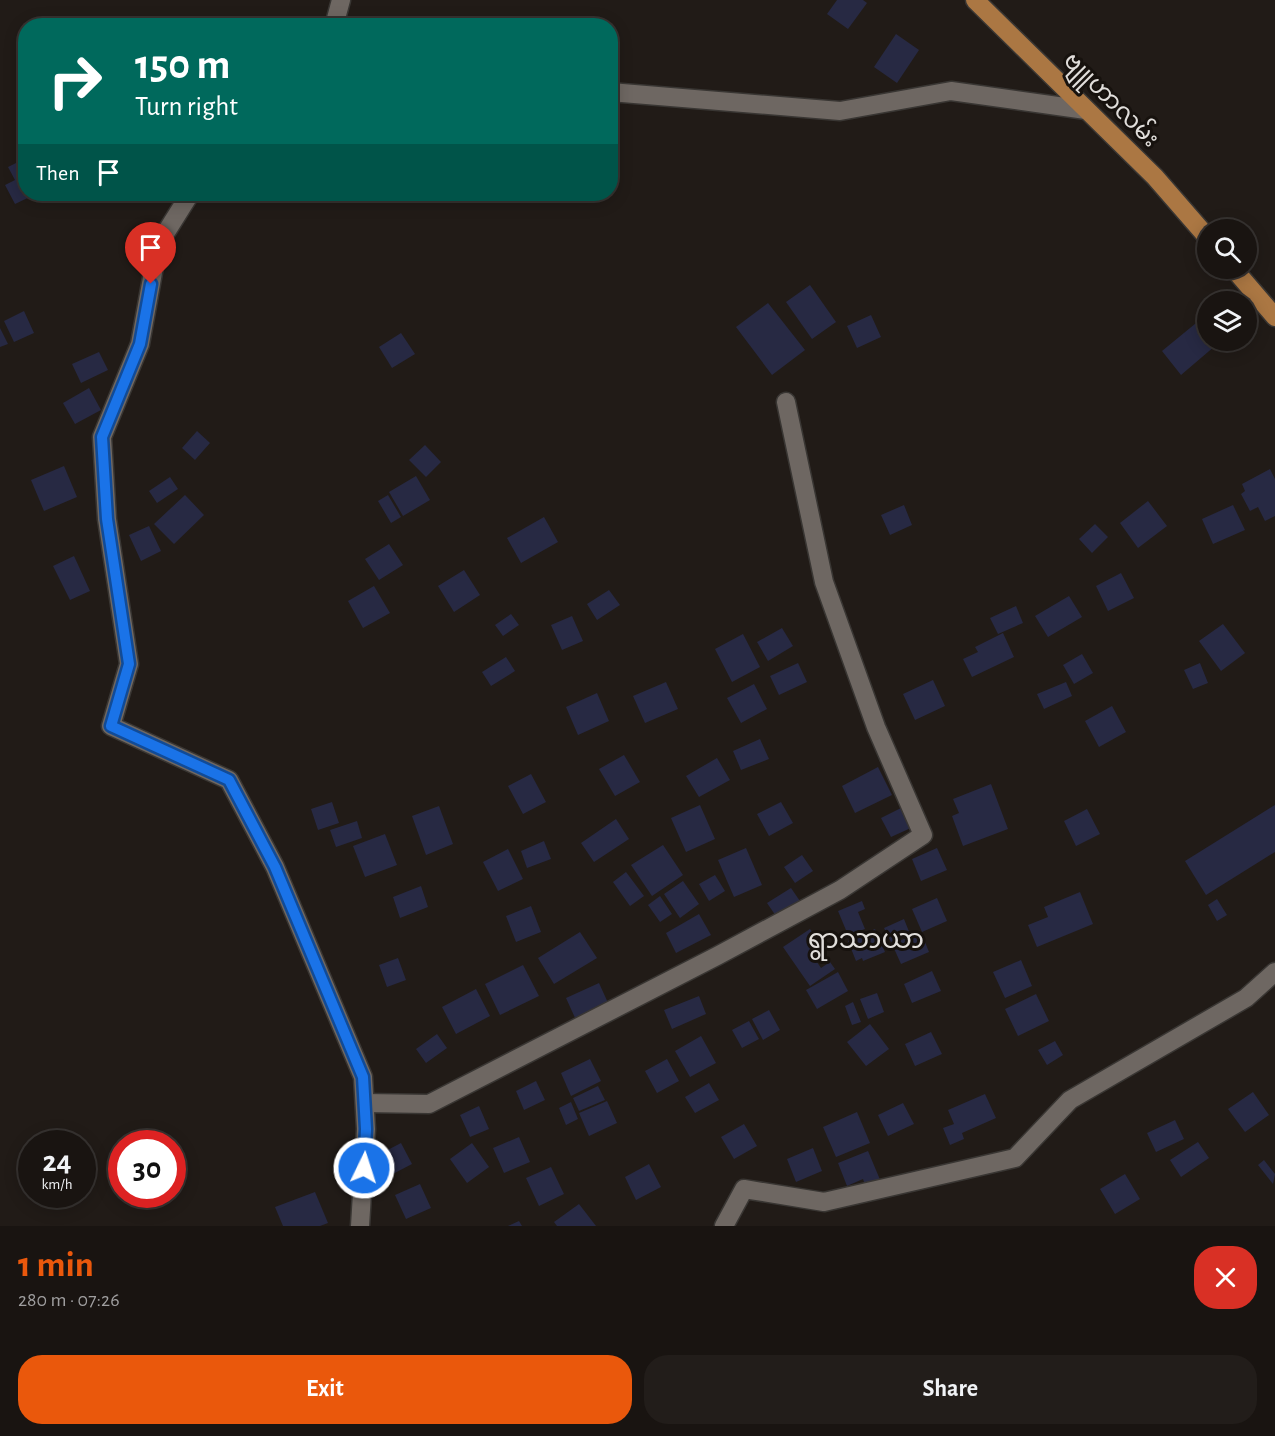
<!DOCTYPE html>
<html lang="en">
<head>
<meta charset="utf-8">
<style>
	body { margin:0; font-family:"Alegreya Sans","Noto Sans Myanmar",sans-serif; background:#221d1a; color:#f1f3f6; height:100vh; display:flex; flex-direction:column; font-size:22px; white-space:nowrap }
	* { box-sizing:border-box; margin:0 }
	p { font-size:20px; color:#9f9e9f }
	.icon { flex:none; width:33px; height:33px; fill:none; stroke:currentColor; stroke-width:2; stroke-linecap:round; stroke-linejoin:round }
	.map { position:relative; height:1226px; overflow:hidden }
	.side { display:flex; flex-direction:column; background:#191411; flex:1 }
	.side>* { flex:none }
	.banner { position:absolute; left:18px; top:18px; width:600px; height:183px; border-radius:24px; box-shadow:0 3px 15px #0003,0 0 0 2px #373331; background:#00695c; color:#fff; overflow:hidden }
	.buttons { position:absolute; left:1197px; top:219px; display:grid; gap:12px }
	.buttons a { display:grid; place-items:center; width:60px; height:60px; border-radius:50%; background:#191411; box-shadow:0 3px 15px #0003,0 0 0 2px #373331; font-size:30px }
	.speed { position:absolute; left:18px; top:1130px; display:flex; gap:12px; font-size:30px; font-weight:700; text-align:center }
	.speed>* { display:grid; place-content:center; width:78px; height:78px; border-radius:50%; background:#191411; box-shadow:0 3px 15px #0003,0 0 0 2px #373331; line-height:1 }
	.speed small { font-size:15px; font-weight:400 }
	.speed .limit { border:9px solid #d22; background:#fff; color:#111 }
	.pin { position:absolute; display:grid; place-items:center; width:51px; height:51px; color:#fff; margin:-62px -26px; border-radius:50% 50% 50% 0; rotate:-45deg; box-shadow:0 0 6px #0007 }
	.pin .icon { rotate:45deg }
	.me { position:absolute; width:66px; margin:-33px; rotate:4deg; stroke-linejoin:round; filter:drop-shadow(0 0 4px #0008) }
	.turn { display:flex; align-items:center; gap:21px; height:126px; padding:0 18px; font-size:27px }
	.turn .icon { width:78px; height:78px; stroke-width:2.5 }
	.turn b { display:block; font-size:42px; line-height:51px }
	.then { display:flex; align-items:center; height:57px; padding:0 18px; background:#0003; gap:12px; font-size:22px }
	.round { display:grid; place-items:center; flex:none; width:63px; height:63px; border-radius:24px; background:#221d1a }
	.head { display:flex; align-items:center; justify-content:space-between; height:102px; padding:0 18px }
	h1 { font-size:36px; font-weight:600; line-height:45px; color:#ea580c }
	.primary-button { display:flex; gap:12px; margin-top:auto; padding:12px 18px }
	.primary-button a { flex:1; height:69px; border-radius:24px; background:#ea580c; color:#fff; font-size:24px; font-weight:600; line-height:69px; text-align:center }
	.primary-button a+a { background:#221d1a; color:#f1f3f6 }
	.map>svg:first-child { display:block }
</style>
</head>
<body>
<div class="map">
<svg width="1275" height="1226" viewBox="0 0 1275 1226">
	<rect width="100%" height="100%" fill="#211b17"/>
	<g fill="#272943">
		<path d="M837,0H863L867,3L848,29L827,14Z"/>
		<path d="M896,34L919,50L897,83L874,67Z"/>
		<path d="M22,160L26,166V194H36L15,204L5,185L15,180L8,167Z"/>
		<path d="M810,285L836,322L812,339L786,302Z"/>
		<path d="M768,303L805,350L772,375L736,327Z"/>
		<path d="M24,311L34,333L14,342L4,321Z"/>
		<path d="M871,315L881,337L857,348L847,326Z"/>
		<path d="M1201,319L1208,326V340H1222L1181,375L1162,351Z"/>
		<path d="M0,328L8,344L0,347Z"/>
		<path d="M401,333L415,354L392,368L379,347Z"/>
		<path d="M99,352L108,370L81,383L72,364Z"/>
		<path d="M89,388L101,410L75,424L63,403Z"/>
		<path d="M197,431L210,443L195,460L182,448Z"/>
		<path d="M425,445L441,462L426,477L409,460Z"/>
		<path d="M64,466L77,497L44,511L31,480Z"/>
		<path d="M1270,469L1275,479V516L1265,521L1258,507L1250,511L1241,494L1245,491L1242,484Z"/>
		<path d="M416,476L430,500L403,516L389,492Z"/>
		<path d="M170,477L178,489L157,503L149,491Z"/>
		<path d="M185,495L204,515L174,544L154,524Z"/>
		<path d="M388,495L401,517L391,523L378,501Z"/>
		<path d="M1148,501L1167,526L1138,548L1120,523Z"/>
		<path d="M904,505L912,525L890,535L881,515Z"/>
		<path d="M1233,505L1245,530L1213,544L1202,519Z"/>
		<path d="M544,517L558,542L521,563L507,538Z"/>
		<path d="M1095,524L1108,537L1092,553L1079,539Z"/>
		<path d="M149,526L161,551L141,561L129,535Z"/>
		<path d="M389,544L403,565L379,580L365,559Z"/>
		<path d="M74,556L90,591L70,600L53,566Z"/>
		<path d="M464,570L480,595L454,612L438,586Z"/>
		<path d="M1121,573L1134,598L1108,611L1096,586Z"/>
		<path d="M374,586L390,613L363,628L348,601Z"/>
		<path d="M609,590L620,605L597,620L587,604Z"/>
		<path d="M1069,596L1082,617L1048,637L1035,616Z"/>
		<path d="M1016,606L1023,623L998,634L990,618Z"/>
		<path d="M511,614L519,625L503,636L495,625Z"/>
		<path d="M572,616L583,641L562,650L551,625Z"/>
		<path d="M1223,624L1245,653L1221,671L1199,641Z"/>
		<path d="M782,628L793,646L768,661L757,642Z"/>
		<path d="M1003,633L1014,657L972,677L963,659L978,652L975,647Z"/>
		<path d="M743,634L760,667L732,682L715,649Z"/>
		<path d="M1082,654L1093,673L1074,684L1063,665Z"/>
		<path d="M506,657L515,671L491,686L482,672Z"/>
		<path d="M798,663L807,682L779,695L770,676Z"/>
		<path d="M1200,663L1208,683L1193,689L1184,670Z"/>
		<path d="M933,680L945,706L915,720L903,694Z"/>
		<path d="M666,682L678,709L645,723L633,696Z"/>
		<path d="M1066,682L1072,696L1044,709L1037,694Z"/>
		<path d="M754,684L767,709L741,723L727,698Z"/>
		<path d="M597,693L609,721L578,735L566,707Z"/>
		<path d="M1112,706L1126,732L1099,747L1085,721Z"/>
		<path d="M760,739L769,759L741,770L733,751Z"/>
		<path d="M624,755L640,782L615,796L599,769Z"/>
		<path d="M717,758L730,780L699,797L686,776Z"/>
		<path d="M878,767L892,795L855,813L842,786Z"/>
		<path d="M531,774L546,802L523,814L508,786Z"/>
		<path d="M991,784L1008,829L963,846L952,816L959,813L953,799Z"/>
		<path d="M332,802L339,823L318,830L311,809Z"/>
		<path d="M781,802L793,823L769,836L757,814Z"/>
		<path d="M700,805L715,839L686,852L671,818Z"/>
		<path d="M1275,805V852L1206,895L1185,861Z"/>
		<path d="M439,806L453,844L426,855L412,816Z"/>
		<path d="M903,807L913,827L891,837L881,818Z"/>
		<path d="M1087,809L1100,834L1076,846L1064,821Z"/>
		<path d="M616,819L629,839L594,862L581,843Z"/>
		<path d="M357,821L362,838L336,847L330,830Z"/>
		<path d="M385,834L397,865L365,877L353,846Z"/>
		<path d="M544,841L551,859L527,868L521,851Z"/>
		<path d="M663,845L683,875L652,896L631,865Z"/>
		<path d="M746,848L762,885L734,897L718,860Z"/>
		<path d="M937,848L947,870L921,881L912,859Z"/>
		<path d="M508,849L523,879L498,891L483,862Z"/>
		<path d="M802,855L813,871L795,883L784,867Z"/>
		<path d="M626,872L644,896L630,906L613,882Z"/>
		<path d="M715,875L725,891L709,901L699,884Z"/>
		<path d="M683,881L699,904L680,918L664,894Z"/>
		<path d="M421,886L428,907L400,918L393,897Z"/>
		<path d="M791,888L802,904L778,919L767,903Z"/>
		<path d="M1080,892L1093,924L1037,947L1028,925L1048,917L1044,907Z"/>
		<path d="M660,896L672,914L660,922L648,905Z"/>
		<path d="M937,898L947,921L922,932L912,909Z"/>
		<path d="M1217,899L1227,915L1217,921L1208,905Z"/>
		<path d="M862,901L865,909L858,912L865,929L848,935L838,911Z"/>
		<path d="M531,906L541,932L516,942L506,916Z"/>
		<path d="M699,914L711,935L676,953L666,933Z"/>
		<path d="M904,919L910,934L891,942L884,928Z"/>
		<path d="M810,929L822,946L811,953L821,968L830,962L835,969L810,986L783,947Z"/>
		<path d="M875,929L885,952L863,961L862,958L856,961L848,941Z"/>
		<path d="M580,932L597,958L554,984L538,958Z"/>
		<path d="M921,932L929,952L901,964L892,944Z"/>
		<path d="M398,958L406,980L387,987L379,965Z"/>
		<path d="M1021,960L1032,986L1005,998L993,972Z"/>
		<path d="M523,965L539,996L500,1015L485,984Z"/>
		<path d="M932,971L941,991L912,1003L904,984Z"/>
		<path d="M838,972L848,991L817,1009L806,990Z"/>
		<path d="M599,983L609,1005L576,1020L566,998Z"/>
		<path d="M476,989L490,1016L456,1034L442,1007Z"/>
		<path d="M877,993L884,1012L868,1019L860,999Z"/>
		<path d="M1036,994L1049,1021L1018,1036L1005,1009Z"/>
		<path d="M699,996L706,1014L672,1029L664,1010Z"/>
		<path d="M853,1002L861,1022L852,1025L845,1006Z"/>
		<path d="M769,1010L780,1030L763,1040L752,1019Z"/>
		<path d="M749,1021L759,1039L742,1048L732,1030Z"/>
		<path d="M870,1024L889,1049L866,1066L847,1042Z"/>
		<path d="M931,1032L942,1054L915,1066L905,1044Z"/>
		<path d="M437,1034L447,1048L426,1063L416,1049Z"/>
		<path d="M701,1036L716,1063L690,1077L675,1051Z"/>
		<path d="M1055,1041L1063,1055L1047,1065L1038,1050Z"/>
		<path d="M590,1059L601,1081L571,1096L561,1073Z"/>
		<path d="M667,1059L679,1081L657,1093L645,1071Z"/>
		<path d="M536,1081L545,1100L524,1110L516,1091Z"/>
		<path d="M709,1083L719,1100L695,1113L685,1097Z"/>
		<path d="M598,1086L605,1100L579,1111L573,1098Z"/>
		<path d="M1253,1092L1269,1115L1245,1132L1228,1109Z"/>
		<path d="M985,1094L996,1118L962,1133L964,1139L950,1145L943,1128L954,1124L948,1110Z"/>
		<path d="M607,1101L617,1123L589,1136L579,1113Z"/>
		<path d="M571,1102L578,1119L566,1125L559,1108Z"/>
		<path d="M903,1103L914,1124L888,1136L878,1115Z"/>
		<path d="M479,1106L489,1129L470,1137L460,1115Z"/>
		<path d="M857,1112L870,1143L836,1157L823,1127Z"/>
		<path d="M1175,1120L1184,1139L1156,1152L1147,1133Z"/>
		<path d="M744,1124L757,1146L734,1159L721,1137Z"/>
		<path d="M519,1137L530,1162L504,1173L493,1148Z"/>
		<path d="M1198,1142L1209,1158L1181,1177L1170,1160Z"/>
		<path d="M401,1143L412,1164L389,1176L378,1155Z"/>
		<path d="M472,1143L489,1167L467,1183L450,1159Z"/>
		<path d="M813,1148L822,1171L796,1182L787,1159Z"/>
		<path d="M868,1151L881,1182L866,1188L863,1179L847,1186L838,1163Z"/>
		<path d="M1264,1160L1275,1174L1273,1184L1258,1165Z"/>
		<path d="M649,1164L661,1187L636,1200L625,1177Z"/>
		<path d="M551,1167L564,1194L539,1206L526,1178Z"/>
		<path d="M1125,1174L1140,1199L1115,1214L1100,1189Z"/>
		<path d="M420,1184L431,1208L406,1219L395,1195Z"/>
		<path d="M315,1192L328,1223L320,1226H283L275,1207Z"/>
		<path d="M579,1204L596,1226H557L554,1222Z"/>
		<path d="M519,1221L522,1226H508Z"/>
	</g>
	<g fill="none" stroke-linecap="round" stroke-linejoin="round">
		<g stroke="#393633" stroke-width="21">
			<g id="minor">
				<path d="M334,26L341,0"/>
				<path d="M610,92L840,111L951,91L1086,110"/>
				<path d="M190,194L158,245L140,344L102,437L107,519L129,664L111,726L229,780L275,867L363,1077L366,1129L360,1226"/>
				<path d="M365,1103L429,1104L717,956L840,890L923,835L876,727L824,582L786,402"/>
				<path d="M724,1226L744,1189L824,1202L1015,1158L1070,1100L1246,998L1275,972"/>
			</g>
		</g>
		<g stroke="#393633" stroke-width="21">
			<g id="primary">
				<path d="M975,0L1155,177L1208,238"/>
				<path d="M1233,268L1275,317"/>
			</g>
		</g>
		<use href="#minor" stroke="#6e6762" stroke-width="18"/>
		<use href="#primary" stroke="#ab7743" stroke-width="18"/>
	</g>
	<g fill="none" stroke-linecap="round" stroke-linejoin="round">
		<g stroke="#114b97" stroke-width="15">
			<path id="route" d="M151,284L140,344L102,437L107,519L129,664L111,726L229,780L275,867L363,1077L366,1129L364,1168"/>
		</g>
		<use href="#route" stroke="#1a73e8" stroke-width="10"/>
	</g>
	<g text-anchor="middle" dominant-baseline="central" stroke-width="6" stroke-linejoin="round" paint-order="stroke">
		<g font-size="24" fill="#e1dedb" stroke="#17120e">
			<text transform="translate(1111 100) rotate(45)">ဗျူဟာလမ်း</text>
		</g>
		<g font-size="27" fill="#e1dedb" stroke="#17120e">
			<text x="866" y="939">ရွာသာယာ</text>
		</g>
	</g>
</svg>
<div class="buttons">
<a><svg class="icon" aria-label="search" viewBox="0 0 24 24"><circle cx="10" cy="10" r="6"/><path d="M15 15l6 6"/></svg></a>
<a><svg class="icon" aria-label="layers" viewBox="0 0 24 24"><path d="M12 4l9 5-9 5-9-5zM3 14l9 5 9-5"/></svg></a>
</div>
<div class="speed"><div>24<small>km/h</small></div><div class="limit">30</div></div>
<div class="pin" style="left:151px;top:284px;background:#d93025"><svg class="icon" aria-label="arrive" viewBox="0 0 24 24"><path d="M6 21V4h12l-3 4 3 4H6"/></svg></div>
<svg class="me" style="left:364px;top:1168px" viewBox="-20 -20 40 40"><circle r="17" fill="#1a73e8" stroke="#fff" stroke-width="3"/><path d="M0-11L8 9 0 5-8 9z" fill="#fff"/></svg>
<div class="banner">
<div class="turn"><svg class="icon" aria-label="right" viewBox="0 0 24 24"><path d="M7 20v-9h11M14 6l5 5-5 5"/></svg><div><b>150 m</b>Turn right</div></div>
<div class="then">Then<svg class="icon" aria-label="arrive" viewBox="0 0 24 24"><path d="M6 21V4h12l-3 4 3 4H6"/></svg></div>
</div>
</div>
<section class="side">
<div class="head"><div><h1>1 min</h1><p>280 m · 07:26</p></div><a class="round" style="background:#d93025;color:#fff"><svg class="icon" aria-label="close" viewBox="0 0 24 24"><path d="M6 6l12 12M18 6L6 18"/></svg></a></div>
<div class="primary-button"><a>Exit</a><a>Share</a></div>
</section>
</body>
</html>
